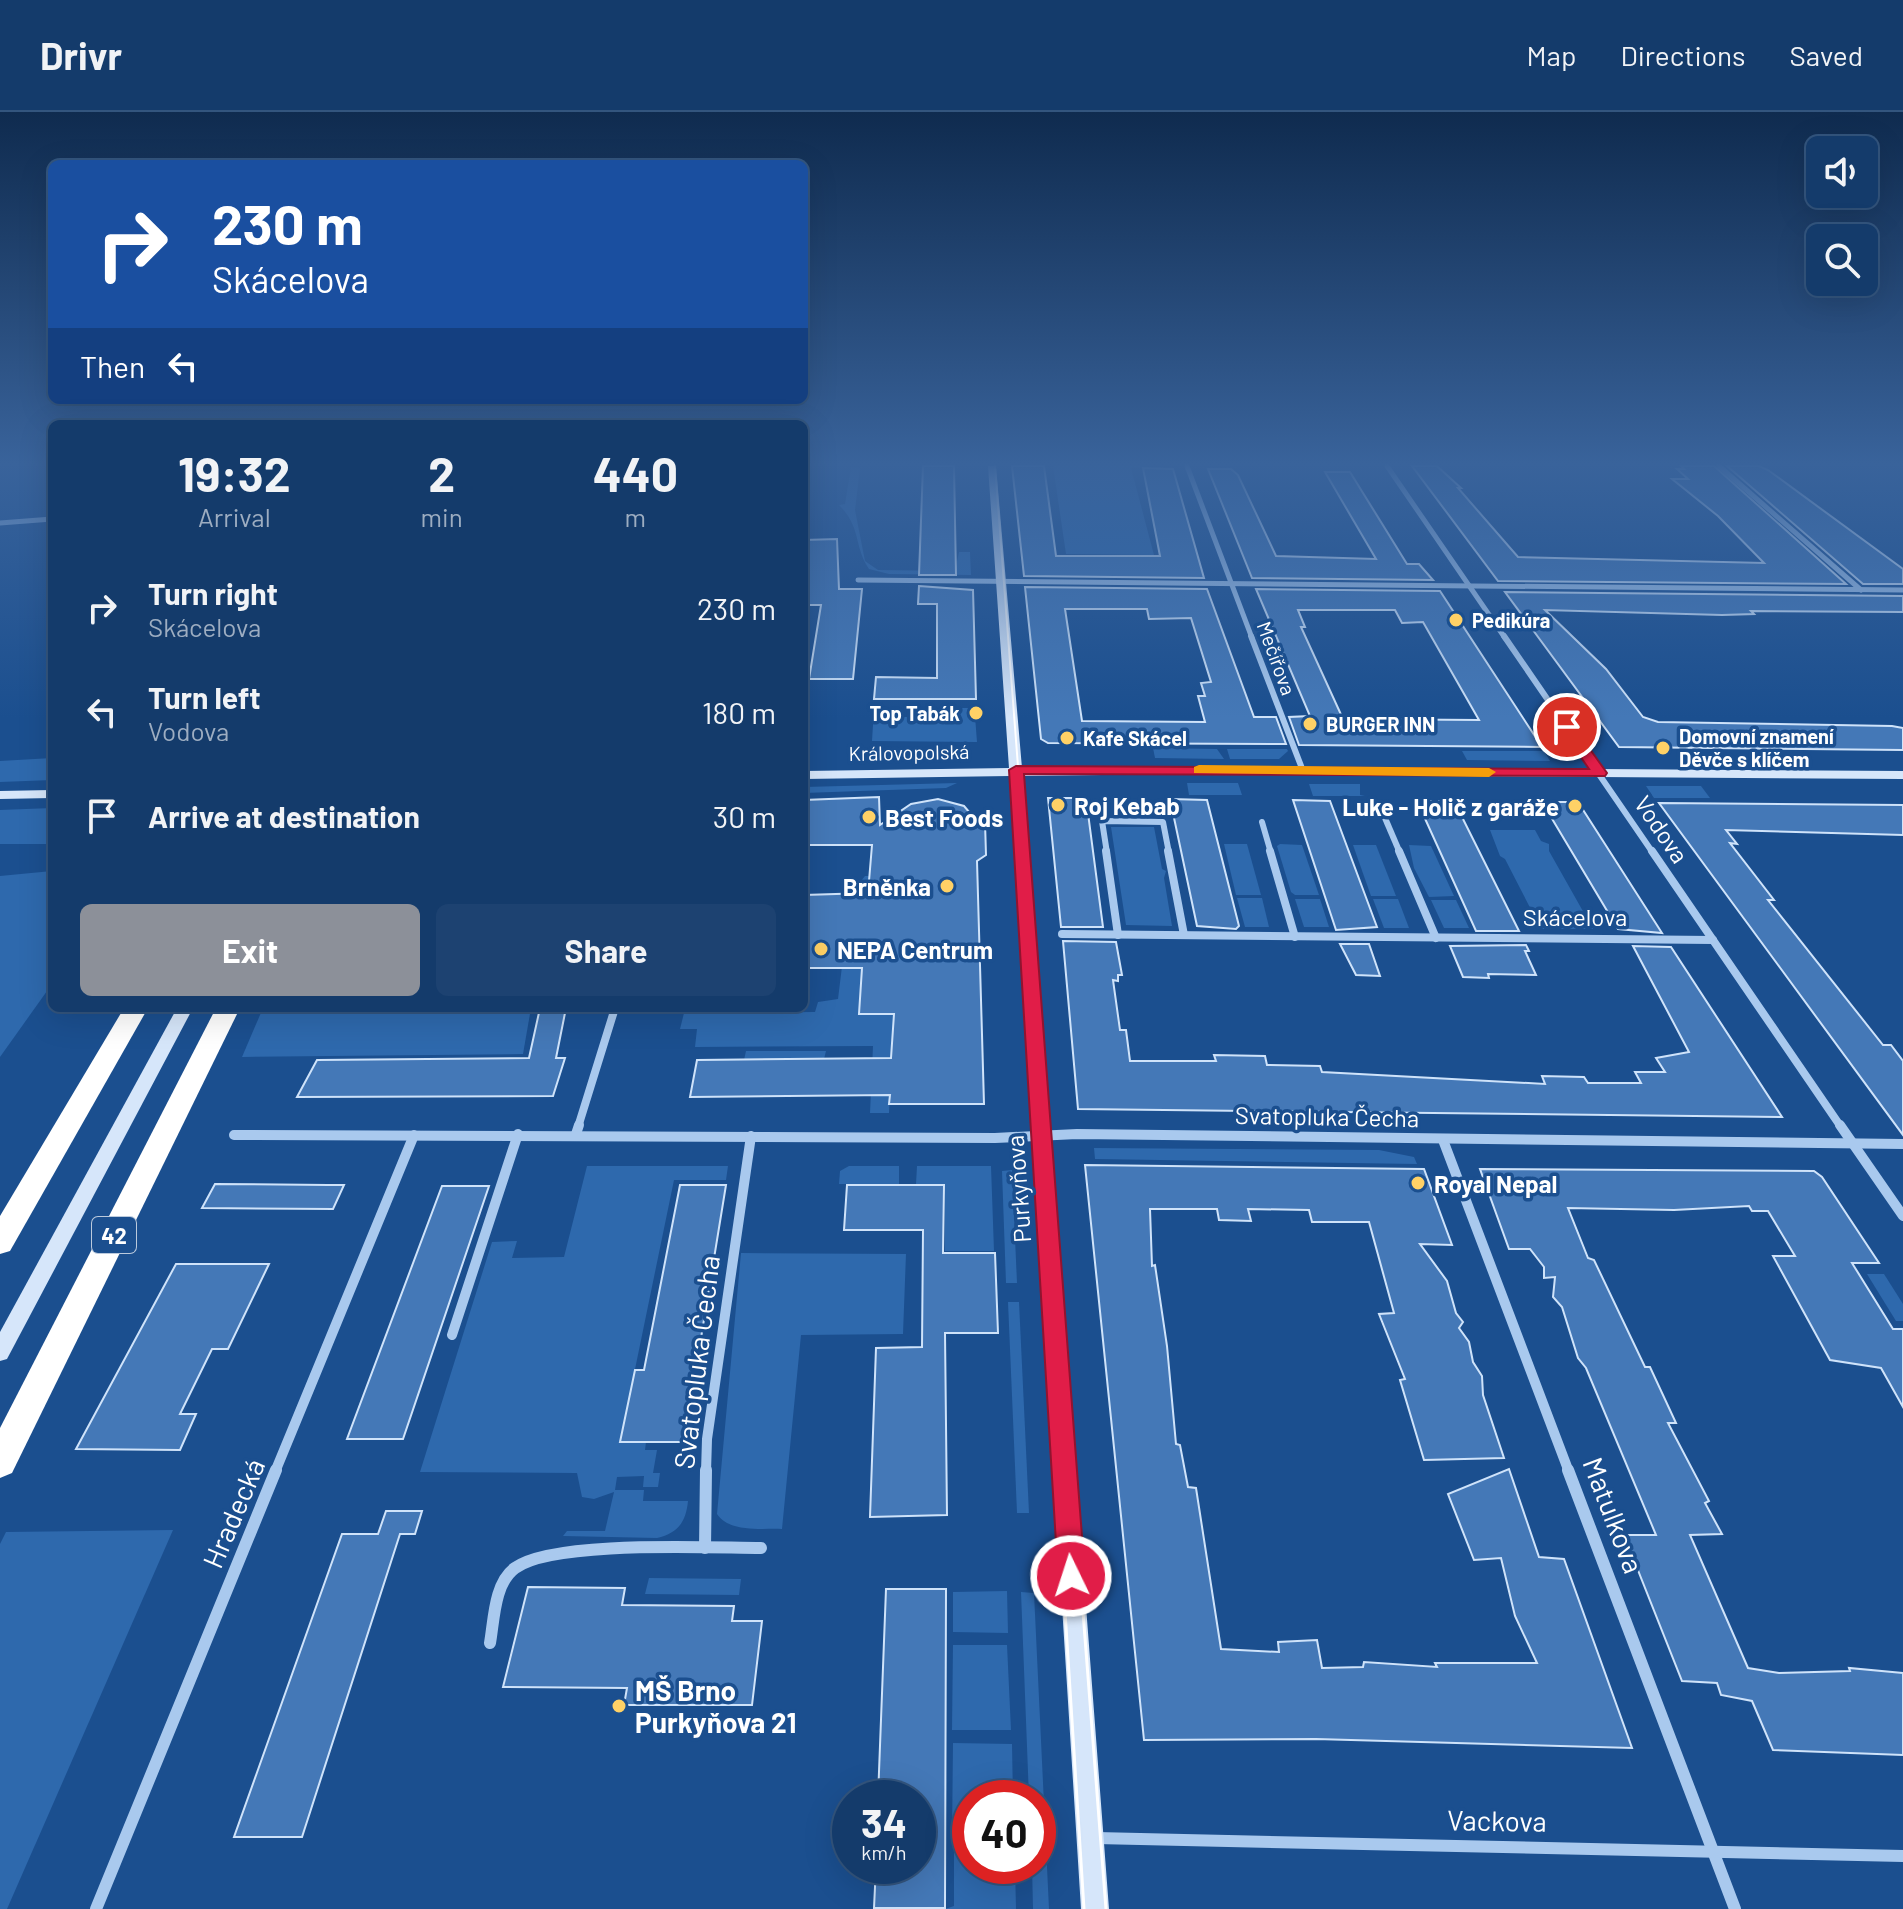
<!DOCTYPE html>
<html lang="en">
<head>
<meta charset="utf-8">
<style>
	body { margin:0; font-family:Barlow,sans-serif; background:#1d4271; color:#f1f3f6; height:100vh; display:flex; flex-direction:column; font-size:30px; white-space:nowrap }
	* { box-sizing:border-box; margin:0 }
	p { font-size:26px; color:#9dadc1 }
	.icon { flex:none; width:44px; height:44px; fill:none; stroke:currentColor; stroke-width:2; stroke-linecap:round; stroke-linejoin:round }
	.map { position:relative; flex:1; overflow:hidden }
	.panel { position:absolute; left:48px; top:308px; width:760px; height:592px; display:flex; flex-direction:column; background:#143b6b; border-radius:12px; box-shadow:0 8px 32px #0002,0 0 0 2px #33557e }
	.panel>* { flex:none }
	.top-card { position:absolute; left:48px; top:48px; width:760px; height:244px; border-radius:12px; box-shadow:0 8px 32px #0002,0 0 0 2px #33557e; background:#1a4fa0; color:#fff; overflow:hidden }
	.controls { position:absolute; left:1806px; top:24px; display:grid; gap:16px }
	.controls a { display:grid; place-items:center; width:72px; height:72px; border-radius:12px; background:#143b6b; box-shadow:0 8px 32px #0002,0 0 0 2px #33557e; font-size:40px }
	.speed { position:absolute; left:832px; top:1668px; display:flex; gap:16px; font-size:40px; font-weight:700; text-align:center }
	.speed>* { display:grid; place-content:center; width:104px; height:104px; border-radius:50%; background:#143b6b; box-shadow:0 8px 32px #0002,0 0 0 2px #33557e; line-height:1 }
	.speed small { font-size:20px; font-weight:400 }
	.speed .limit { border:12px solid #d22; background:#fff; color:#111 }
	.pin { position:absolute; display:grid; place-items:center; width:68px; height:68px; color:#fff; margin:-34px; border:4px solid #fff; border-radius:50%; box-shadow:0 2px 8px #0007 }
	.me { position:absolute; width:88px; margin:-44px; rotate:356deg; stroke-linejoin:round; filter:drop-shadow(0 0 6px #0008) }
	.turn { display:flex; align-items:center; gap:28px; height:168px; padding:0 32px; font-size:36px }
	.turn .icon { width:104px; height:104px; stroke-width:2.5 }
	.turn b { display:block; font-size:56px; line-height:68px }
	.then { display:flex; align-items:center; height:76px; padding:0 32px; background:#0003; gap:16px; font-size:30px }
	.eta { display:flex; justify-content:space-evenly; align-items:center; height:136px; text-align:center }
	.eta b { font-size:48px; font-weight:700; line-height:56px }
	.cta { display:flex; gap:16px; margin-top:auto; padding:16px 32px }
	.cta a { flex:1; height:92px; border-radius:12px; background:#8c9099; color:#fff; font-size:32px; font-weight:700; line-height:92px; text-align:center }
	.cta a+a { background:#1d4271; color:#f1f3f6 }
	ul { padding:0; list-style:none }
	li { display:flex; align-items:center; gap:24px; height:104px; padding:0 32px }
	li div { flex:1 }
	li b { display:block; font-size:30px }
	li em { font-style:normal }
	header { display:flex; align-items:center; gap:48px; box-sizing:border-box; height:112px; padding:0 40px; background:#143b6b; border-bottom:2px solid #33557e }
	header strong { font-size:38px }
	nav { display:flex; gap:44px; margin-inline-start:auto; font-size:28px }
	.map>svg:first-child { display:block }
</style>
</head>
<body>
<header>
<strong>Drivr</strong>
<nav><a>Map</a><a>Directions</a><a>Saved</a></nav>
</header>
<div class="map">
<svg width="1903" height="1797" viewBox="0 0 1903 1797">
	<rect width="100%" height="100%" fill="#1b4f8f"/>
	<g fill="#2e69ad">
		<path d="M1053,354H1147L1131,356L1154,443L1066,442Z"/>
		<path d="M851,355L860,356L855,398L865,449L878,458L955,459L959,440H970L971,463L889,462L869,457C853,433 862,416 839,393L845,392Z"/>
		<path d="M874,596H878L879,605H940L941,596H969V604H975L977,630L872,629Z"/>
		<path d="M1153,636L1217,637L1224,647L1155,646Z"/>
		<path d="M1227,637H1287L1288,639L1279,647H1230Z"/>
		<path d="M1462,639H1544L1550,649L1467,648Z"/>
		<path d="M52,646V668L0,670V649Z"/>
		<path d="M957,671L946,676L804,681V675Z"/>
		<path d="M1187,671H1238L1242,683H1189Z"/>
		<path d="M1309,672H1360V683L1365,684H1313Z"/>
		<path d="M1646,674H1701L1710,686H1654Z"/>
		<path d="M52,696V732H0V698Z"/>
		<path d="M1111,715H1154L1162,757L1166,759L1164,766L1172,814L1126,813Z"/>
		<path d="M1490,718H1535L1541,729L1549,732V739L1593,817H1541L1505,747L1500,744Z"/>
		<path d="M1224,732H1247L1261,783H1236Z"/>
		<path d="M1280,732L1302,733L1319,783H1295L1291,780L1277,734Z"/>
		<path d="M1353,733H1376L1396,784H1371Z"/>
		<path d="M1409,733L1431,734L1454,784L1429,785L1414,756Z"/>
		<path d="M52,759V872L0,945V764Z"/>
		<path d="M865,764H870L859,902H894L889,1001H870L873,934L695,935L697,917H680L684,901L815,900L818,890L838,887L851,781Z"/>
		<path d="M1237,786H1262L1269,815H1245Z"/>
		<path d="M1295,787H1320L1329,815H1304Z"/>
		<path d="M1373,787H1398L1409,816H1384Z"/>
		<path d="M1431,788H1456L1469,816H1444Z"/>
		<path d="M263,896H531L523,942L242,945Z"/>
		<path d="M746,939H826L824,947L744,948Z"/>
		<path d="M1094,1036L1379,1038L1414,1045L1417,1052L1095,1047Z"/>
		<path d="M587,1054H728L726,1068H674L620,1330H646L645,1338H657L653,1361H660L658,1375H643L644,1364L617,1365L615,1378H644L643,1389H688C686,1410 678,1421 657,1426L563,1424L567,1419H605L614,1380L594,1387L582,1385L577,1361L420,1360L492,1130L517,1129L512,1146L564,1145Z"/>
		<path d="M849,1054H899V1072H839L840,1059Z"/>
		<path d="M917,1054H991L994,1139H945V1073L916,1072Z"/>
		<path d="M1012,1058L1017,1171H1006L1002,1059Z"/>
		<path d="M741,1141L906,1142L903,1222L801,1223L782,1417C761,1416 730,1421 717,1402Z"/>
		<path d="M1867,1162H1884L1903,1192V1209H1896Z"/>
		<path d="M1008,1190H1019L1029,1401H1017Z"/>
		<path d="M173,1418L7,1797H0V1432L6,1420Z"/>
		<path d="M649,1466L741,1467L739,1483L645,1482Z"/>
		<path d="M1007,1479L1008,1521L953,1520V1480Z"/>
		<path d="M1021,1480L1034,1481L1049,1797H1033L1032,1754H1038V1686H1029Z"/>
		<path d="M953,1533H1007L1011,1618H952Z"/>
		<path d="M953,1631L1012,1632L1013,1686H970V1725H952Z"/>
		<path d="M954,1741H970V1754H1015L1016,1797H945L954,1794Z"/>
	</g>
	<g fill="#4478b7" stroke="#cfe3fa" stroke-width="2" fill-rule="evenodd">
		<path d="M923,354H954L956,463H919Z"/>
		<path d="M1012,354H1044L1056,444H1160L1143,356L1173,357L1204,466L1024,464Z"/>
		<path d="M1412,354H1437L1461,376H1458L1518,445L1764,451L1718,404L1672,367H1688L1677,357H1684L1681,354H1714L1846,472L1498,469Z"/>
		<path d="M1727,354H1759L1768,358L1903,457V472H1863Z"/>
		<path d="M1208,357H1231L1238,363L1276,444L1376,447L1325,360H1350L1407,452H1419L1433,468L1252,466Z"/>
		<path d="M837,427L839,477H862L853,567H809L821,493H804V428Z"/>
		<path d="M919,474L973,478L976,587H874L876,565L937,566V492H918Z"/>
		<path d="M1025,475L1207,477L1254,605H1276L1286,632L1048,631L1041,627ZM1065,497H1147L1149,507L1191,506L1211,570L1201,571L1205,584H1198L1205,610L1082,609Z"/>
		<path d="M1256,477L1440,479L1542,635L1299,633L1289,605L1310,604ZM1298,498H1395L1402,511L1423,510L1479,608L1343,607L1301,515H1305Z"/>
		<path d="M1505,480L1903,484V500L1751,499L1754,502L1722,503L1545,498L1606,557L1643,605L1658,610L1892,614L1903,616V638L1619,635Z"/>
		<path d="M879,685L880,713L911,692L938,687L964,694L975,707L985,710L986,743L977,749L984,992H889L890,983L690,985L697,948L891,946L894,902H859L862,856H804V783L868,781L872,733H804V688Z"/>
		<path d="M1048,686H1086L1103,815H1061Z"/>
		<path d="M1170,687L1207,688L1239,814L1236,817L1197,814Z"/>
		<path d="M1293,688L1330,689L1377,815L1336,818Z"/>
		<path d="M1417,689H1454L1519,819H1476Z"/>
		<path d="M1542,690H1578L1662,821L1618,817Z"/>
		<path d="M1659,691L1903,693V723L1726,718L1737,732L1730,731L1774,788H1768L1883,933H1891L1903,949V1023Z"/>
		<path d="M1063,829L1116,830L1122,863H1118V869L1113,868L1120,918H1126L1130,949H1216L1214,943L1265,944L1267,953L1320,954L1322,960L1545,972L1542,964L1584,965L1588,971H1641L1635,960H1665L1656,946L1689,940L1633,834L1671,835L1782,1005L1078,997Z"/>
		<path d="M1340,832H1369L1380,864L1356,863Z"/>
		<path d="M1526,833L1529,839H1525L1536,863L1488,862L1489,866L1463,865L1450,834Z"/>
		<path d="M540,896H566L556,946H565L553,984L297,985L317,948L529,946Z"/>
		<path d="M1085,1053L1424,1057L1452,1133L1420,1132L1447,1169L1456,1201L1463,1210L1459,1216L1469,1230L1473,1250L1482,1264L1483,1283L1504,1346L1424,1348L1400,1268L1405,1267L1379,1202L1394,1201L1369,1110H1312L1309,1098L1248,1097L1251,1109L1219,1108L1217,1097H1150L1152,1154L1155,1153L1167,1234L1176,1332L1180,1333L1188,1375L1196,1376L1221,1537L1279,1540L1278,1530L1317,1528L1322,1556L1363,1555L1364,1550L1437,1555L1435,1551H1537L1515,1504L1501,1446L1474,1448L1448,1382L1509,1357L1539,1445L1564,1447L1632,1636L1316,1627L1144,1628Z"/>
		<path d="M1480,1057L1814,1059L1822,1065L1879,1151H1852L1893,1217H1903V1295L1881,1256L1830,1248L1773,1144H1795L1768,1099H1752L1749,1094L1674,1098L1568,1096L1588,1146L1594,1148L1645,1255H1650L1676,1311H1668L1709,1389L1705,1391L1722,1422L1690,1423L1748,1556L1779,1561L1850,1559L1849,1556L1903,1561V1643L1773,1638L1752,1589L1721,1583L1717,1571L1682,1569L1624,1423H1656L1586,1256L1578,1246L1562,1195L1553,1185L1555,1165L1544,1166V1155L1530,1137H1509Z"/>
		<path d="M215,1072L328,1073H344L333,1097L202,1096Z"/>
		<path d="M680,1073H726L684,1330H620L635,1258H644Z"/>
		<path d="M847,1073H944L943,1141H995L998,1221H945L947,1403L870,1405L876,1236L922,1235L923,1118H844Z"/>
		<path d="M442,1074H489L403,1327H347Z"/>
		<path d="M176,1152H269L228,1237H212L180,1302H196L180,1338L76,1337Z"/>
		<path d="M386,1399H422L415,1422H400L302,1725H234L342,1422H378Z"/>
		<path d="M528,1475L625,1476L622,1493L734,1494L732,1509H762L752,1593H624L627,1576L503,1575Z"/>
		<path d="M886,1477H946L945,1796H874L876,1754H918V1686H878Z"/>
	</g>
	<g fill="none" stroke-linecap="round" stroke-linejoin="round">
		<g stroke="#a9c9ee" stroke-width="5">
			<path d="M1187,354L1252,526"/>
			<path d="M1387,354L1505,526"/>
			<path d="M1719,354L1861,478"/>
			<path d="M0,411L52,407"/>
			<path d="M858,468L1903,478"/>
		</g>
		<g stroke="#a9c9ee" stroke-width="6">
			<path d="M1251,524L1303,659"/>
			<path d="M1504,524L1653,741"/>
			<path d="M1385,706L1400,741"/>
			<path d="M1262,710L1271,741"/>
			<path d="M1107,741L1102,709L1163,710L1169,741"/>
		</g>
		<g stroke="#a9c9ee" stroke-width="8">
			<path d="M1106,739L1118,823"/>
			<path d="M1168,739L1184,823"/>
			<path d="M1270,739L1295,825"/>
			<path d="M1399,739L1436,826"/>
			<path d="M1652,739L1841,1015"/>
			<path d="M1062,822L1713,828"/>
			<path d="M578,1015L615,896"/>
		</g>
		<g stroke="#a9c9ee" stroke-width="10">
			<path d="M1840,1013L1903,1104"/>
			<path d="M576,1022L579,1013"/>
			<path d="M234,1023L995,1026L1077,1022L1903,1032"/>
			<path d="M1443,1028L1569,1360"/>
			<path d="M452,1223L518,1022"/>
			<path d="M275,1360L414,1023"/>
			<path d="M706,1360L707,1327L751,1024"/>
		</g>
		<g stroke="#a9c9ee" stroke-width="12">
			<path d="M1568,1358L1735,1797"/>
			<path d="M705,1436L706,1358"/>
			<path d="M490,1531C494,1509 494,1471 515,1456C553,1428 710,1436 761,1436"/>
			<path d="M1096,1726L1903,1744"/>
			<path d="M96,1797L276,1358"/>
		</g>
		<g fill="#d6e6fa" fill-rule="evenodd">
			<path d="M988,354H996L1022,656L1180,654L1903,659V667L1180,662L1023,664L1109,1797H1081L1010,664L804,667V659L1009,656Z"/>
			<path d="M52,678V686L0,687V679Z"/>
			<path d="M177,896H193L7,1247L0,1249V1220Z"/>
		</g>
		<g fill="#fff" fill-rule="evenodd">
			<path d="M124,896H148L10,1139L0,1142V1104Z"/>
			<path d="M216,896H240L12,1361L0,1366V1316Z"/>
		</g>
		<g stroke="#fff" stroke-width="2">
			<path d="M995,354L1072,1360"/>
			<path d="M1024,853L1056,1360"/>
		</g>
		<g stroke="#fff" stroke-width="3">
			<path d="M1056,1358L1084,1797"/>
			<path d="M1072,1358L1106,1797"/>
		</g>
	</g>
	<linearGradient id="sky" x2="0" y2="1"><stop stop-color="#0f2b4f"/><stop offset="0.58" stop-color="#39639b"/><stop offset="1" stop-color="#39639b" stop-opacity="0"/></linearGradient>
	<rect width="1903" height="606" fill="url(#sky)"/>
	<path fill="#e11d48" stroke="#92132f" stroke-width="2" d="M1562,612H1572L1607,661L1605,664L1024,662L1085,1464L1081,1474L1071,1478L1062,1474L1058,1464L1009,658L1016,654L1589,657L1560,615Z"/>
	<path fill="#f59e0b" d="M1199,653L1489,656L1496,660L1489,665L1194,661V655Z"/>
	<g fill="#ffd166" stroke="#1b4f8f" stroke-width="3">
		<circle cx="1456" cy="508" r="8"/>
		<circle cx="976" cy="601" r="8"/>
		<circle cx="1310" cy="612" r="8"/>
		<circle cx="1067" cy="626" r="8"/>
		<circle cx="1663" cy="636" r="8"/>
		<circle cx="1058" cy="693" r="8"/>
		<circle cx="1575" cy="694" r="8"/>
		<circle cx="869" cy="705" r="8"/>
		<circle cx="947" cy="774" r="8"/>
		<circle cx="821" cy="837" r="8"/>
		<circle cx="1418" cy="1071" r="8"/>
		<circle cx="619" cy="1594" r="8"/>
	</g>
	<g text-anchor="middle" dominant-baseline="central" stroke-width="7" stroke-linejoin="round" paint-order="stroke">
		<g font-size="20" font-weight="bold" fill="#fff" stroke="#1b4f8f" text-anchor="start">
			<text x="1472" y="508">Pedikúra</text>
			<text x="960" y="601" text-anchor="end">Top Tabák</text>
			<text x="1326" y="612">BURGER INN</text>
			<text x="1679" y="624">Domovní znamení<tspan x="1679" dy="23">Děvče s klíčem</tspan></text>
			<text x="1083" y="626">Kafe Skácel</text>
		</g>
		<g font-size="20" fill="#fff" stroke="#1b4f8f">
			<text transform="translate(1277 546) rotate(70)">Mečířova</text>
			<text transform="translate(909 640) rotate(-1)">Královopolská</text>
		</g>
		<rect fill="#1b4f8f" stroke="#bbcadd" stroke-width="2" x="92" y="1105" width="44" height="36" rx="6"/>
		<g font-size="22" font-weight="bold" fill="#fff">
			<text x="114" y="1123">42</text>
		</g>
		<g font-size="24" font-weight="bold" fill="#fff" stroke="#1b4f8f" text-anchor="start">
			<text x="1074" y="693">Roj Kebab</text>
			<text x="1559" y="694" text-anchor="end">Luke - Holič z garáže</text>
			<text x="885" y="705">Best Foods</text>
			<text x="931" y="774" text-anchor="end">Brněnka</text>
			<text x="837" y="837">NEPA Centrum</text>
			<text x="1434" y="1071">Royal Nepal</text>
		</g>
		<g font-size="24" fill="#fff" stroke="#1b4f8f">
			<text transform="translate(1662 717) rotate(56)">Vodova</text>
			<text x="1575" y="804">Skácelova</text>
			<text transform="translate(1327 1004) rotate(1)">Svatopluka Čecha</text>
			<text transform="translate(1018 1077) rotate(-94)">Purkyňova</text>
		</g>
		<g font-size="28" fill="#fff" stroke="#1b4f8f">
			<text transform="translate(696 1250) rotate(-83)">Svatopluka Čecha</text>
			<text transform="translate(233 1401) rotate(-67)">Hradecká</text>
			<text transform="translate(1614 1403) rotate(69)">Matulkova</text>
			<text transform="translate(1497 1708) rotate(1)">Vackova</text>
		</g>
		<g font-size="28" font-weight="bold" fill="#fff" stroke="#1b4f8f" text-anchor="start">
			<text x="635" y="1578">MŠ Brno<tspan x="635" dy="32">Purkyňova 21</tspan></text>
		</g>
	</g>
</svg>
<div class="controls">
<a><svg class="icon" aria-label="sound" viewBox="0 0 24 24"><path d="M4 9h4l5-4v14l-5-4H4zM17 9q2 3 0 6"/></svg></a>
<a><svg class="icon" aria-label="search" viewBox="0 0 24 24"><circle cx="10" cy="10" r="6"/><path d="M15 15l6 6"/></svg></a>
</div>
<div class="speed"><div>34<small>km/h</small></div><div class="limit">40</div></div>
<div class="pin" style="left:1567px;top:615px;background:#d93025"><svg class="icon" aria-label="arrive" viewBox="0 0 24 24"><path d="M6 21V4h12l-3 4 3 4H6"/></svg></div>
<svg class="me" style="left:1071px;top:1464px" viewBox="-20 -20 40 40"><circle r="17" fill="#e11d48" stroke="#fff" stroke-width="3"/><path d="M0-11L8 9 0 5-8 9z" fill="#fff"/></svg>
<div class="top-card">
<div class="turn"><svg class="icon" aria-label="right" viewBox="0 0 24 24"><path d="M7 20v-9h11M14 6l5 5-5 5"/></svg><div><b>230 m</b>Skácelova</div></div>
<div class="then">Then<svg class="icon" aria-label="left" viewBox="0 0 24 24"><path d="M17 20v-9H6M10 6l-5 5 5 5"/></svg></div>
</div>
<section class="panel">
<div class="eta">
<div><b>19:32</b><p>Arrival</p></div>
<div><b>2</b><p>min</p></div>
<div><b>440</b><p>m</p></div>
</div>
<ul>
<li><svg class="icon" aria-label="right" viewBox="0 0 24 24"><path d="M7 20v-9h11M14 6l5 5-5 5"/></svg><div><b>Turn right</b><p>Skácelova</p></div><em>230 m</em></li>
<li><svg class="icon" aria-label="left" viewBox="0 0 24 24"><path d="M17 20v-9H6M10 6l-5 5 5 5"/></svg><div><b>Turn left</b><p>Vodova</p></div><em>180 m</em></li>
<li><svg class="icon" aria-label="arrive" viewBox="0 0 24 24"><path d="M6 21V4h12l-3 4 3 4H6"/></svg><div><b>Arrive at destination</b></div><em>30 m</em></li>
</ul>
<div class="cta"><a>Exit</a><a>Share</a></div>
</section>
</div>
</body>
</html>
